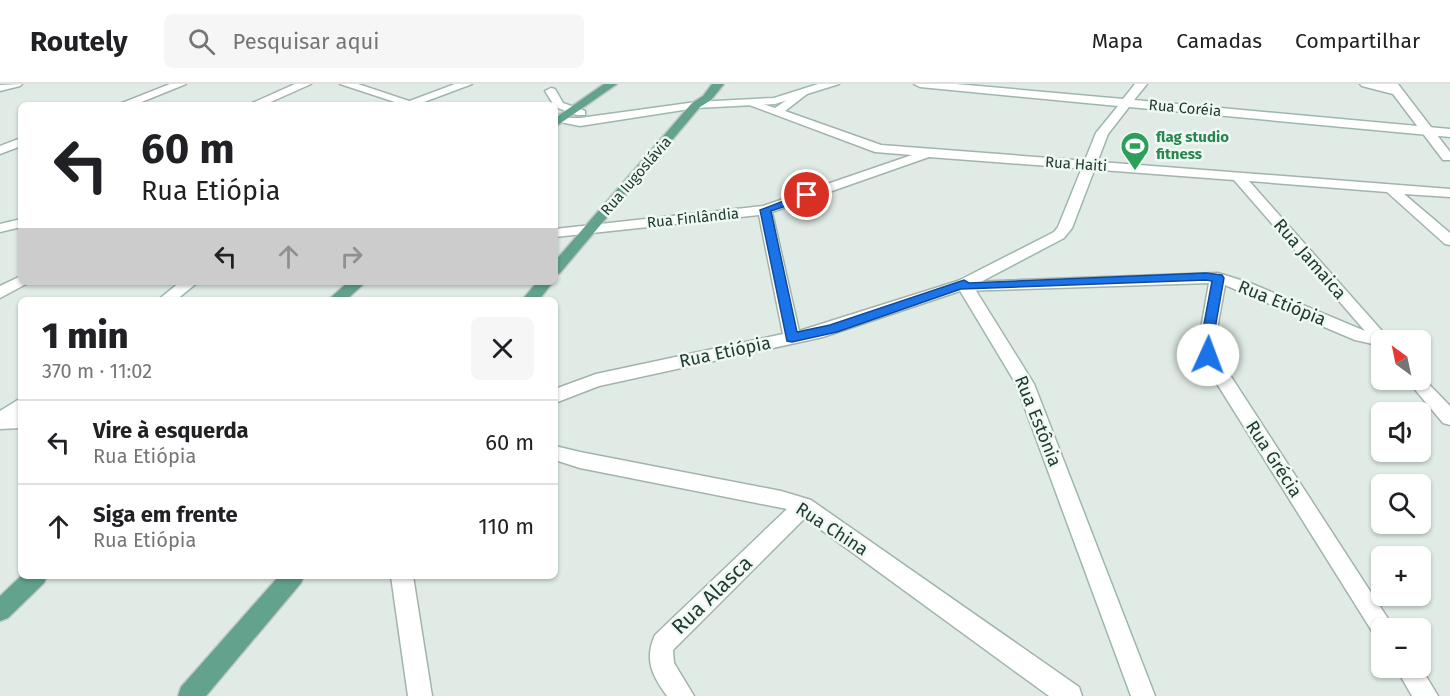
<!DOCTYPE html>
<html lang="pt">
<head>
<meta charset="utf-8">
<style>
	body { margin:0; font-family:"Fira Sans",sans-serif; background:#f6f6f6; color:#202124; height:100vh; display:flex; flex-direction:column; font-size:22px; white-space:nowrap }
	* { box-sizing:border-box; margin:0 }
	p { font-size:20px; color:#757577 }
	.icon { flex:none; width:33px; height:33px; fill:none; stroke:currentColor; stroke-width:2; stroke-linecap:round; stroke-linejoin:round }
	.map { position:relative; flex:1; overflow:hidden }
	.sheet { position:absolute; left:18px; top:213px; width:540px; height:282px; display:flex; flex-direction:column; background:#fff; border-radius:9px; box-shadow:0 2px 4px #0004 }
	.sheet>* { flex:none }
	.top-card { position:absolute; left:18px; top:18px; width:540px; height:183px; border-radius:9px; box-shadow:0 2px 4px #0004; background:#fff; color:#202124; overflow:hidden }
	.needle { width:39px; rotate:327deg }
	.tools { position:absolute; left:1371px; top:246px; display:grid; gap:12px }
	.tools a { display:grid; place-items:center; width:60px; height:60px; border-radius:9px; background:#fff; box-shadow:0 2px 4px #0004; font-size:30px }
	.pin { position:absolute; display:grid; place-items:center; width:51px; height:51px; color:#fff; margin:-26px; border:3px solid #fff; border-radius:50%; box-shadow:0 2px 6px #0007 }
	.me { position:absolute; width:66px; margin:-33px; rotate:2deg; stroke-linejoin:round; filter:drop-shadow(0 0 4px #0008) }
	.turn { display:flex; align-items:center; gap:21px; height:126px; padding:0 24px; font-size:27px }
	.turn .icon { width:78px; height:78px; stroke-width:2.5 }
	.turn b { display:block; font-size:42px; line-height:51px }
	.lanes { display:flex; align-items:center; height:57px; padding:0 24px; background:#0003; justify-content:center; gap:30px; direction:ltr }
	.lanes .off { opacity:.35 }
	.round { display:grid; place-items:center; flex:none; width:63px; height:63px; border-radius:9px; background:#f6f6f6 }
	.overview { display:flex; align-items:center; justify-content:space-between; height:102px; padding:0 24px }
	h1 { font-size:36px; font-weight:800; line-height:45px }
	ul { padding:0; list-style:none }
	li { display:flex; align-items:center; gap:18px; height:84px; padding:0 24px; border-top:2px solid #e0e0e0 }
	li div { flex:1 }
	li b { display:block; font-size:22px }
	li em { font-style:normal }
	header { display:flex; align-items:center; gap:36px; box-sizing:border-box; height:84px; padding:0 30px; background:#fff; border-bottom:2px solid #e0e0e0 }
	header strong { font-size:28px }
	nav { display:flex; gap:33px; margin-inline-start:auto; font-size:21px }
	.search { width:420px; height:54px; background:#f6f6f6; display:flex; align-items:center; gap:15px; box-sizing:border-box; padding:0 21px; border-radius:9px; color:#757577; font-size:22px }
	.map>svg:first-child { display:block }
</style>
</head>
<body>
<header>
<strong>Routely</strong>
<div class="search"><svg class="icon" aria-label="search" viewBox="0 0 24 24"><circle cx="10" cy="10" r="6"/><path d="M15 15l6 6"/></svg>Pesquisar aqui</div>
<nav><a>Mapa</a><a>Camadas</a><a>Compartilhar</a></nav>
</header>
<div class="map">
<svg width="1450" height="612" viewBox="0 0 1450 612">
	<rect width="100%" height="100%" fill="#e0ebe5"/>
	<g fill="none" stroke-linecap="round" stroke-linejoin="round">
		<g stroke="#a3b3ac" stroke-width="3">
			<g id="street">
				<path d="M22,0L20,2L0,7V1Z"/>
				<path d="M170,0H186L134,21H117Z"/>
				<path d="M295,0H311L264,21H248Z"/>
				<path d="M340,0H358L415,19L404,21Z"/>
				<path d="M1360,0H1398L1450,68V76H1443L1393,10L1362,2Z"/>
				<path d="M803,5L807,6V10L785,27L881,61L1450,105V113L1404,110L1450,149V161L1445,160L1387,108L1249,97L1390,256H1382V262L1355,256L1225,201L1215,256L1217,271L1394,544H1382V554L1375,552L1199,271V256L1209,199L960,207L823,253L599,302L555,319V305L596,290L783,250L759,131L555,153V145L763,122L912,71L875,68L744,19L750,16L775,24ZM929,73L1234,96L1365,247L1250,199L1218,189L970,198L964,195L799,247L772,128Z"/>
				<path d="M21,54V62L0,70V62Z"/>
				<path d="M21,192V198H28L26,200L0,214V202Z"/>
				<path d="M1420,291L1450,322V341L1443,339L1407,296H1420Z"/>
				<path d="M21,330V344L0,345V331Z"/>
				<path d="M555,362L580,368L781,407L811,416L1079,603L1082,612H1049L805,434L673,566L674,579L694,612H667C652,592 644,575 655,551L787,425L580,384L555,376Z"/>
				<path d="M391,492H413L432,612H408Z"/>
				<path d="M1420,582L1438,612H1412L1396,584H1420Z"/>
			</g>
		</g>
		<g stroke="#9eb7ac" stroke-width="3">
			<g id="secondary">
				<path d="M455,0H472L416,21H399Z"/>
				<path d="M818,0H839L775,20L696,24L580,42L555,37V29L566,34H580L696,18L774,14Z"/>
				<path d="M914,0H956L1123,15L1135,0H1147L1134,16L1450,45V53L1129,23L1108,50L1072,144L1064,154L973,202L1034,300L1155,612H1131L1016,300L956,200L958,197L1054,148L1058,143L1096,49L1118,22L920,3Z"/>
				<path d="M551,4L555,5L563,19L585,27V31H577L555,23L545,7Z"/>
				<path d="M21,135V143L0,148V140Z"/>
				<path d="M180,198H198L176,216H158Z"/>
				<path d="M21,314V330L0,343V327Z"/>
			</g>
		</g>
		<g stroke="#c1c8c6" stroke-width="3">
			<g id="primary">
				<path d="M604,0H617L555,43V34Z"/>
				<path d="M712,0H724L711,16L700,23L560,189L555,191V177L692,19L703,12Z"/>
				<path d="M348,198H366L346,216H328Z"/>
				<path d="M537,198H553L539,216H522Z"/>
				<path d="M21,492H47L44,499L8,534L0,537V512Z"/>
				<path d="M279,492H304L301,499L206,612H178L181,603Z"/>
			</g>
		</g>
		<use href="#street" fill="#fff" fill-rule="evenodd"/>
		<use href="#secondary" fill="#fff" fill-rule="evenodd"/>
		<use href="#primary" fill="#63a28d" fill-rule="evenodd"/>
	</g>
	<path fill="#1a73e8" stroke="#114b97" stroke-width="1.5" d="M807,108L810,109V114L771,127L797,248L830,241L964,196L969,199L1206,189L1222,191L1224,194L1213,256L1215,271L1208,276L1202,271L1201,256L1212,197L1206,196L961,205L837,248L792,258L787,257L760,126Z"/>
	<defs>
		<g id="stadium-pin" transform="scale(1.5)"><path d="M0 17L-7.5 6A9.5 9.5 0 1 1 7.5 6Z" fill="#2e9e5b" stroke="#f0f8f3"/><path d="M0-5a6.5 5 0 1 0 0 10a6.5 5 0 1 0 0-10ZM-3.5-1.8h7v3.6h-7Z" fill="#fff"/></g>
	</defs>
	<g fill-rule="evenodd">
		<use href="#stadium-pin" x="1135" y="62"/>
	</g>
	<g text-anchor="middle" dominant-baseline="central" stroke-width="5" stroke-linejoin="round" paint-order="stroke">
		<g font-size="15" fill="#203c32" stroke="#f0f8f3">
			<text transform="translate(1185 24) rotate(5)">Rua Coréia</text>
			<text transform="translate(1076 80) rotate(4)">Rua Haiti</text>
			<text transform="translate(636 92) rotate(-49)">Rua Iugoslávia</text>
			<text transform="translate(693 134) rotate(-6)">Rua Finlândia</text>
		</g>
		<g font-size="15" font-weight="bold" fill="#27864d" stroke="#f0f8f3" text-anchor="start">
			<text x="1156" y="53">flag studio<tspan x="1156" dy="17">fitness</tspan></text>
		</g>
		<g font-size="18" fill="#203c32" stroke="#f0f8f3">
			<text transform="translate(1310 175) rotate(49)">Rua Jamaica</text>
			<text transform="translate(1282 219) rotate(22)">Rua Etiópia</text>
			<text transform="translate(725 268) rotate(-12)">Rua Etiópia</text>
			<text transform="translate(1038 337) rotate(68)">Rua Estônia</text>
			<text transform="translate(1274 375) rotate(57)">Rua Grécia</text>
			<text transform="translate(832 445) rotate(33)">Rua China</text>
		</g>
		<g font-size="21" fill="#203c32" stroke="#f0f8f3">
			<text transform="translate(712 511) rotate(-44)">Rua Alasca</text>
		</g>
	</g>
</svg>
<div class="tools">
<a><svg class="needle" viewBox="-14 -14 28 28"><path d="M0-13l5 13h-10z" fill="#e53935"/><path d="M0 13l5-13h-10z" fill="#757577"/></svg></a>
<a><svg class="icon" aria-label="sound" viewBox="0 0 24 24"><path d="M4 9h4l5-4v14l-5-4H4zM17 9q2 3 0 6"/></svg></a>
<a><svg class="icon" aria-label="search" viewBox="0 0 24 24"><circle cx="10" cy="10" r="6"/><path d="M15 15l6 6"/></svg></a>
<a>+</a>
<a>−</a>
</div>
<div class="pin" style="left:807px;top:111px;background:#d93025"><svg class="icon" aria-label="arrive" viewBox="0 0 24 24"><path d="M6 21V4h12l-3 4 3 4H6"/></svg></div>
<svg class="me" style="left:1208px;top:271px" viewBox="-20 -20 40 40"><circle r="19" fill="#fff"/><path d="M0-13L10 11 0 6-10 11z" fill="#1a73e8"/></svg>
<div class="top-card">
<div class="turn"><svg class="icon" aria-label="left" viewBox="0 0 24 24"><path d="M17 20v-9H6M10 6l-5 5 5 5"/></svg><div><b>60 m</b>Rua Etiópia</div></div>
<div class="lanes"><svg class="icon" aria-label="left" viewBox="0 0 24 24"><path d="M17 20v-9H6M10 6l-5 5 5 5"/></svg><svg class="icon off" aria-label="ahead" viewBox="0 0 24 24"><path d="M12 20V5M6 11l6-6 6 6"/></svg><svg class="icon off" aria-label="right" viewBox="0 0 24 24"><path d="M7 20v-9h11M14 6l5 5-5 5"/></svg></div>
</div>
<section class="sheet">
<div class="overview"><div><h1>1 min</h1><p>370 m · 11:02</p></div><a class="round"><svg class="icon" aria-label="close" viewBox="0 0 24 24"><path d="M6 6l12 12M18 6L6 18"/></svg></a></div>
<ul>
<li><svg class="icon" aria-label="left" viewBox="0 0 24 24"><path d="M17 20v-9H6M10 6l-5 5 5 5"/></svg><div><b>Vire à esquerda</b><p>Rua Etiópia</p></div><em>60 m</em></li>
<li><svg class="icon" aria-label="ahead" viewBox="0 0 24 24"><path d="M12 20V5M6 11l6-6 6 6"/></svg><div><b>Siga em frente</b><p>Rua Etiópia</p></div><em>110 m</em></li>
</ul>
</section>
</div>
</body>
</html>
